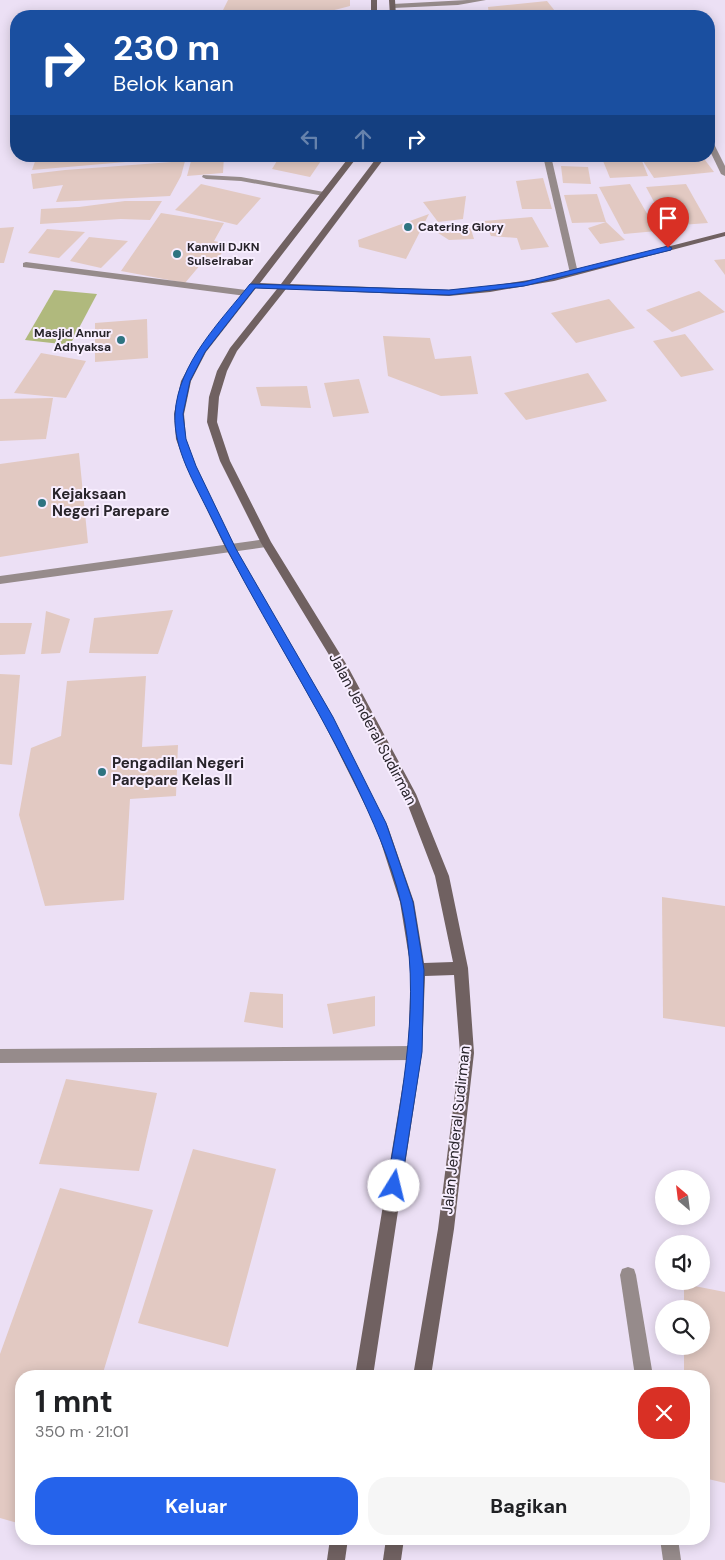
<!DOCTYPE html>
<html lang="id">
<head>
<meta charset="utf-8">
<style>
	body { margin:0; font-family:"DM Sans",sans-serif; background:#f6f6f6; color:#202124; height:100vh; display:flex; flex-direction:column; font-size:19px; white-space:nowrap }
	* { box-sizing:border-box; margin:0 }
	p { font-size:16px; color:#757577 }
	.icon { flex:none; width:28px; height:28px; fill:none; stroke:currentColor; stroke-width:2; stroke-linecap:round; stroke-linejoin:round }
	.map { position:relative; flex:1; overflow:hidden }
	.details { position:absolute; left:15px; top:1370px; width:695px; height:175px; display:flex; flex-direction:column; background:#fff; border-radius:20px; box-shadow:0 2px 12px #0003 }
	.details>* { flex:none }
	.guide { position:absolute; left:10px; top:10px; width:705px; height:152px; border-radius:20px; box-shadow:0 2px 12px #0003; background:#1a4fa0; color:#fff; overflow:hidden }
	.needle { width:32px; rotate:332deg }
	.buttons { position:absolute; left:655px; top:1170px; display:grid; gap:10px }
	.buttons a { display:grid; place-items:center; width:55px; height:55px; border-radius:50%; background:#fff; box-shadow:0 2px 12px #0003; font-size:25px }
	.pin { position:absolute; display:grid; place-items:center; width:42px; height:42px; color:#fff; margin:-51px -21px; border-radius:50% 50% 50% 0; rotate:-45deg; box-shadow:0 0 5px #0007 }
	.pin .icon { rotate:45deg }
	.me { position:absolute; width:55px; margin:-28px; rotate:9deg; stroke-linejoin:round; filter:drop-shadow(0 0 4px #0008) }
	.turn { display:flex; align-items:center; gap:18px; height:105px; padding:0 20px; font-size:22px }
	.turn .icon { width:65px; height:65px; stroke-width:2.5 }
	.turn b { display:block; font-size:35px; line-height:42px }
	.lanes { display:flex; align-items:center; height:48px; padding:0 20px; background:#0003; justify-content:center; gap:25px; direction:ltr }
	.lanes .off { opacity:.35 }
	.round { display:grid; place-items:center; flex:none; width:52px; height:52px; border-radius:20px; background:#f6f6f6 }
	.head { display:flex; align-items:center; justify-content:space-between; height:85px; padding:0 20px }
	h1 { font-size:30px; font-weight:700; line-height:38px }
	.cta { display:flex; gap:10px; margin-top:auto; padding:10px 20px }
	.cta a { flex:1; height:58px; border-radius:20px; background:#2563eb; color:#fff; font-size:20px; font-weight:700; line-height:58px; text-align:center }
	.cta a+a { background:#f6f6f6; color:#202124 }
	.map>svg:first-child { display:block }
</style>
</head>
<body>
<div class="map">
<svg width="725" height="1560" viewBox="0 0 725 1560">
	<rect width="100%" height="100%" fill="#ece0f5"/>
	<path fill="#b0b97d" d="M54,290L97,294L70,345L25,340Z"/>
	<g fill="#e2c9c2">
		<path d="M228,0H350V6L323,13L321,16H220Z"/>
		<path d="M547,1L559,16H489L488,7Z"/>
		<path d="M37,156H111L112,162L113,156H173V158L32,170Z"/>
		<path d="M224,156L223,173L187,176L191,161Z"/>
		<path d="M280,156H315L323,158L310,177L272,169Z"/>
		<path d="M601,156H640L648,176L610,178Z"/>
		<path d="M656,156H702L714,172L654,178L641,158Z"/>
		<path d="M185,161L181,176L170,196L56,202L63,185L33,189L31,174L65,170Z"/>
		<path d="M561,166L588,167L591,184L563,183Z"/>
		<path d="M543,178L552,209H522L516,181Z"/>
		<path d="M201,184L261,198L237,225L175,210Z"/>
		<path d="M630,184L657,231L624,234L599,187Z"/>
		<path d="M686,184L708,223L667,226L646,187Z"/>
		<path d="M597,194L606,222L572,223L564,195Z"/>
		<path d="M466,196L463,219L438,222L423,202Z"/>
		<path d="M125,201H162L150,220L121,219L40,224L41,209L79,207Z"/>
		<path d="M161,213L224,223L214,241L228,244L214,264H201L185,283L121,271Z"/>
		<path d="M429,214L406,259L359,247L358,240Z"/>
		<path d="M532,217L549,247L521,250L517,238L491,236L484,221Z"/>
		<path d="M606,222L625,240L600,244L588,228Z"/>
		<path d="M469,223L474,239L449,240L432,229Z"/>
		<path d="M14,227L4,263H0V228Z"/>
		<path d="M47,229L85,232L59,258L28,253Z"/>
		<path d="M89,237L128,241L101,268L70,261Z"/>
		<path d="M725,259V275L714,260Z"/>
		<path d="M699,291L725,312L672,332L646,310Z"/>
		<path d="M609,299L635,328L576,343L551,313Z"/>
		<path d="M147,319L148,358L95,362V323Z"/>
		<path d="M685,334L714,370L681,377L653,341Z"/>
		<path d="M383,336L430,338L435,359L471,356L478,394L441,396L388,376Z"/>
		<path d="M41,353L86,361L66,398L14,393Z"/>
		<path d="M588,373L607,401L526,420L504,393Z"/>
		<path d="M359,379L369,413L333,417L324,383Z"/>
		<path d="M307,386L311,408L261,406L256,387Z"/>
		<path d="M53,398L46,439L0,441V399Z"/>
		<path d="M79,453L88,543L0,557V464Z"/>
		<path d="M173,610L158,654L89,653L94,618Z"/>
		<path d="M46,611L70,619L60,653L41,654Z"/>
		<path d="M0,623H32L25,654L0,655Z"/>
		<path d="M0,674L20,675L12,765L0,764Z"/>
		<path d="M146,676L142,747L178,745L176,796L130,799L124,900L45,906L19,815L31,748L61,736L67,681Z"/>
		<path d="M662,897L725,906V1027L663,1018Z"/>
		<path d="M250,992L283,994V1028L244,1022Z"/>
		<path d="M375,996V1026L333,1034L327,1004Z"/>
		<path d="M66,1079L157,1093L139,1171L39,1164Z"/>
		<path d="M193,1149L276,1169L228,1347L138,1323Z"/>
		<path d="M60,1188L153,1210L102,1376H21V1524L0,1518V1354Z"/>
		<path d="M684,1284L725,1292V1483L704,1478V1376H684V1346H701V1309H684Z"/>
	</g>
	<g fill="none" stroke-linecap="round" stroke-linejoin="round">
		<g fill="#968b8b" fill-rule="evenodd">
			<path d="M628,1267L634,1269L636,1275L653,1376H635L620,1275L622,1269Z"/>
			<path d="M660,1539H678L681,1560H663Z"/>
		</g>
		<g fill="#968b8b" fill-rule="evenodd">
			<path d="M467,0H486L458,5L393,8L390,6L393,4Z"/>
			<path d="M709,140L713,142L725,166V176L721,174L709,149Z"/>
			<path d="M543,156H551L578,273L577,275L570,273Z"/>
			<path d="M203,175L241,177L324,192L328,194L324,196L241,181L206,179L202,177Z"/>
			<path d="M26,262L246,290L250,293L246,296L23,267V263Z"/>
			<path d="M266,539L271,543L266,547L0,584V576Z"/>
			<path d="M415,1046L420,1048L422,1053L420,1058L415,1060L0,1063V1049Z"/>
		</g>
		<g fill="#706161" fill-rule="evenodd">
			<rect x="371" y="0" width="6" height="16"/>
			<path d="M389,0H395L396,16H390Z"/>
			<path d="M350,156H358L260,283L281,284L378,156H386L290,284L449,290L490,286L554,276L725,232V236L554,281L490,292L449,296L286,289L237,351L227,371L219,397L217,422L230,461L271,542L348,667L416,794L449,876L468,968L474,1053L454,1229L431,1376H413L438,1229L460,1053L454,975L425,976L422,1053L373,1376H355L408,1053L411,970L400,902L376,827L324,723L226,549L186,466L176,439L174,414L181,381L199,349ZM256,288L277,289L230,348L217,371L209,397L207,422L220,461L261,543L340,673L404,795L435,876L453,962L424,963L414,902L388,827L333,717L236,549L196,466L186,439L184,414L191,381L206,352Z"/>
			<path d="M330,1539H348L345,1560H327Z"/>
			<path d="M386,1539H404L401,1560H383Z"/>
		</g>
	</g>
	<path fill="#2563eb" stroke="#184099" d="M668,246L672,248L671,250L524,286L449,295L255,288L205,352L190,381L183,414L186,439L196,466L236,549L333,717L386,823L413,902L424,970L422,1052L401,1186L399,1191L394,1193L389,1191L387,1186C402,1091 423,998 401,903C391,860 372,819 353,779C309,689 253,605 210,515C195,484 173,449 175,414C178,363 220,322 250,284L449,290L524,282Z"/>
	<g fill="#2e7481" stroke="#f8eeff" stroke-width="2">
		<circle cx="408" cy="227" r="5"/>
		<circle cx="177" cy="254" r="5"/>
		<circle cx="121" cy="340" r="5"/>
		<circle cx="42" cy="503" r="5"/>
		<circle cx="102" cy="772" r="5"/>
	</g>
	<g text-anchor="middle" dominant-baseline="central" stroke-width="4" stroke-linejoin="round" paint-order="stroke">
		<g font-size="12" font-weight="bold" fill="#28242b" stroke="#f8eeff" text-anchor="start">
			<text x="418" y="227">Catering Glory</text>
			<text x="187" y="247">Kanwil DJKN<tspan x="187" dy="14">Sulselrabar</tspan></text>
			<text x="111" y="333" text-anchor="end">Masjid Annur<tspan x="111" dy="14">Adhyaksa</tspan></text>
		</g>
		<g font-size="15" font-weight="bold" fill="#28242b" stroke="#f8eeff" text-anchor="start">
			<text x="52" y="494">Kejaksaan<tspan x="52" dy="17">Negeri Parepare</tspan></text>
			<text x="112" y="763">Pengadilan Negeri<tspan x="112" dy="17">Parepare Kelas II</tspan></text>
		</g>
		<g font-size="15" fill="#28242b" stroke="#f8eeff">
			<text transform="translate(373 729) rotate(62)">Jalan Jenderal Sudirman</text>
			<text transform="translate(456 1130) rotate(-84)">Jalan Jenderal Sudirman</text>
		</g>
	</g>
</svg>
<div class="buttons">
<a><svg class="needle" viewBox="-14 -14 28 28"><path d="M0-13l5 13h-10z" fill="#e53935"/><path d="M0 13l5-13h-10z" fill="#757577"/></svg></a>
<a><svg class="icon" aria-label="sound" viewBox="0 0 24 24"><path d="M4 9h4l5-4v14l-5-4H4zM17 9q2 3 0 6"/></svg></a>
<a><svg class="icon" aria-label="search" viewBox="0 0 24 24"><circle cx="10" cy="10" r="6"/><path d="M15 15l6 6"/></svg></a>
</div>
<div class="pin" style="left:668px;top:248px;background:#d93025"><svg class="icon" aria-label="arrive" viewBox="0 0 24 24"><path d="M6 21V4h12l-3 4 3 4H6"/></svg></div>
<svg class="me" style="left:394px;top:1186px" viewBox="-20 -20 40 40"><circle r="19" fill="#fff"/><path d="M0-13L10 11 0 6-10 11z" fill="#2563eb"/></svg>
<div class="guide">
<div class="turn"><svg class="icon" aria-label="right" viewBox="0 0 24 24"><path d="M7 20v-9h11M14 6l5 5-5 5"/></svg><div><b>230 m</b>Belok kanan</div></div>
<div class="lanes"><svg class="icon off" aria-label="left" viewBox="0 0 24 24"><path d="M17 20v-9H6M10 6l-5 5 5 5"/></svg><svg class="icon off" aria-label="ahead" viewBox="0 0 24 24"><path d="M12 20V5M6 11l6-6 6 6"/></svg><svg class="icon" aria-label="right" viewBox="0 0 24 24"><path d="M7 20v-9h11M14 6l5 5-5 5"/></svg></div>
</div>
<section class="details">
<div class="head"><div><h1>1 mnt</h1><p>350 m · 21:01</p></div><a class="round" style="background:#d93025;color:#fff"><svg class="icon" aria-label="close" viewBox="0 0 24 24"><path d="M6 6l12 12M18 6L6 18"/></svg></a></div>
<div class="cta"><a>Keluar</a><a>Bagikan</a></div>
</section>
</div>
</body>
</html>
